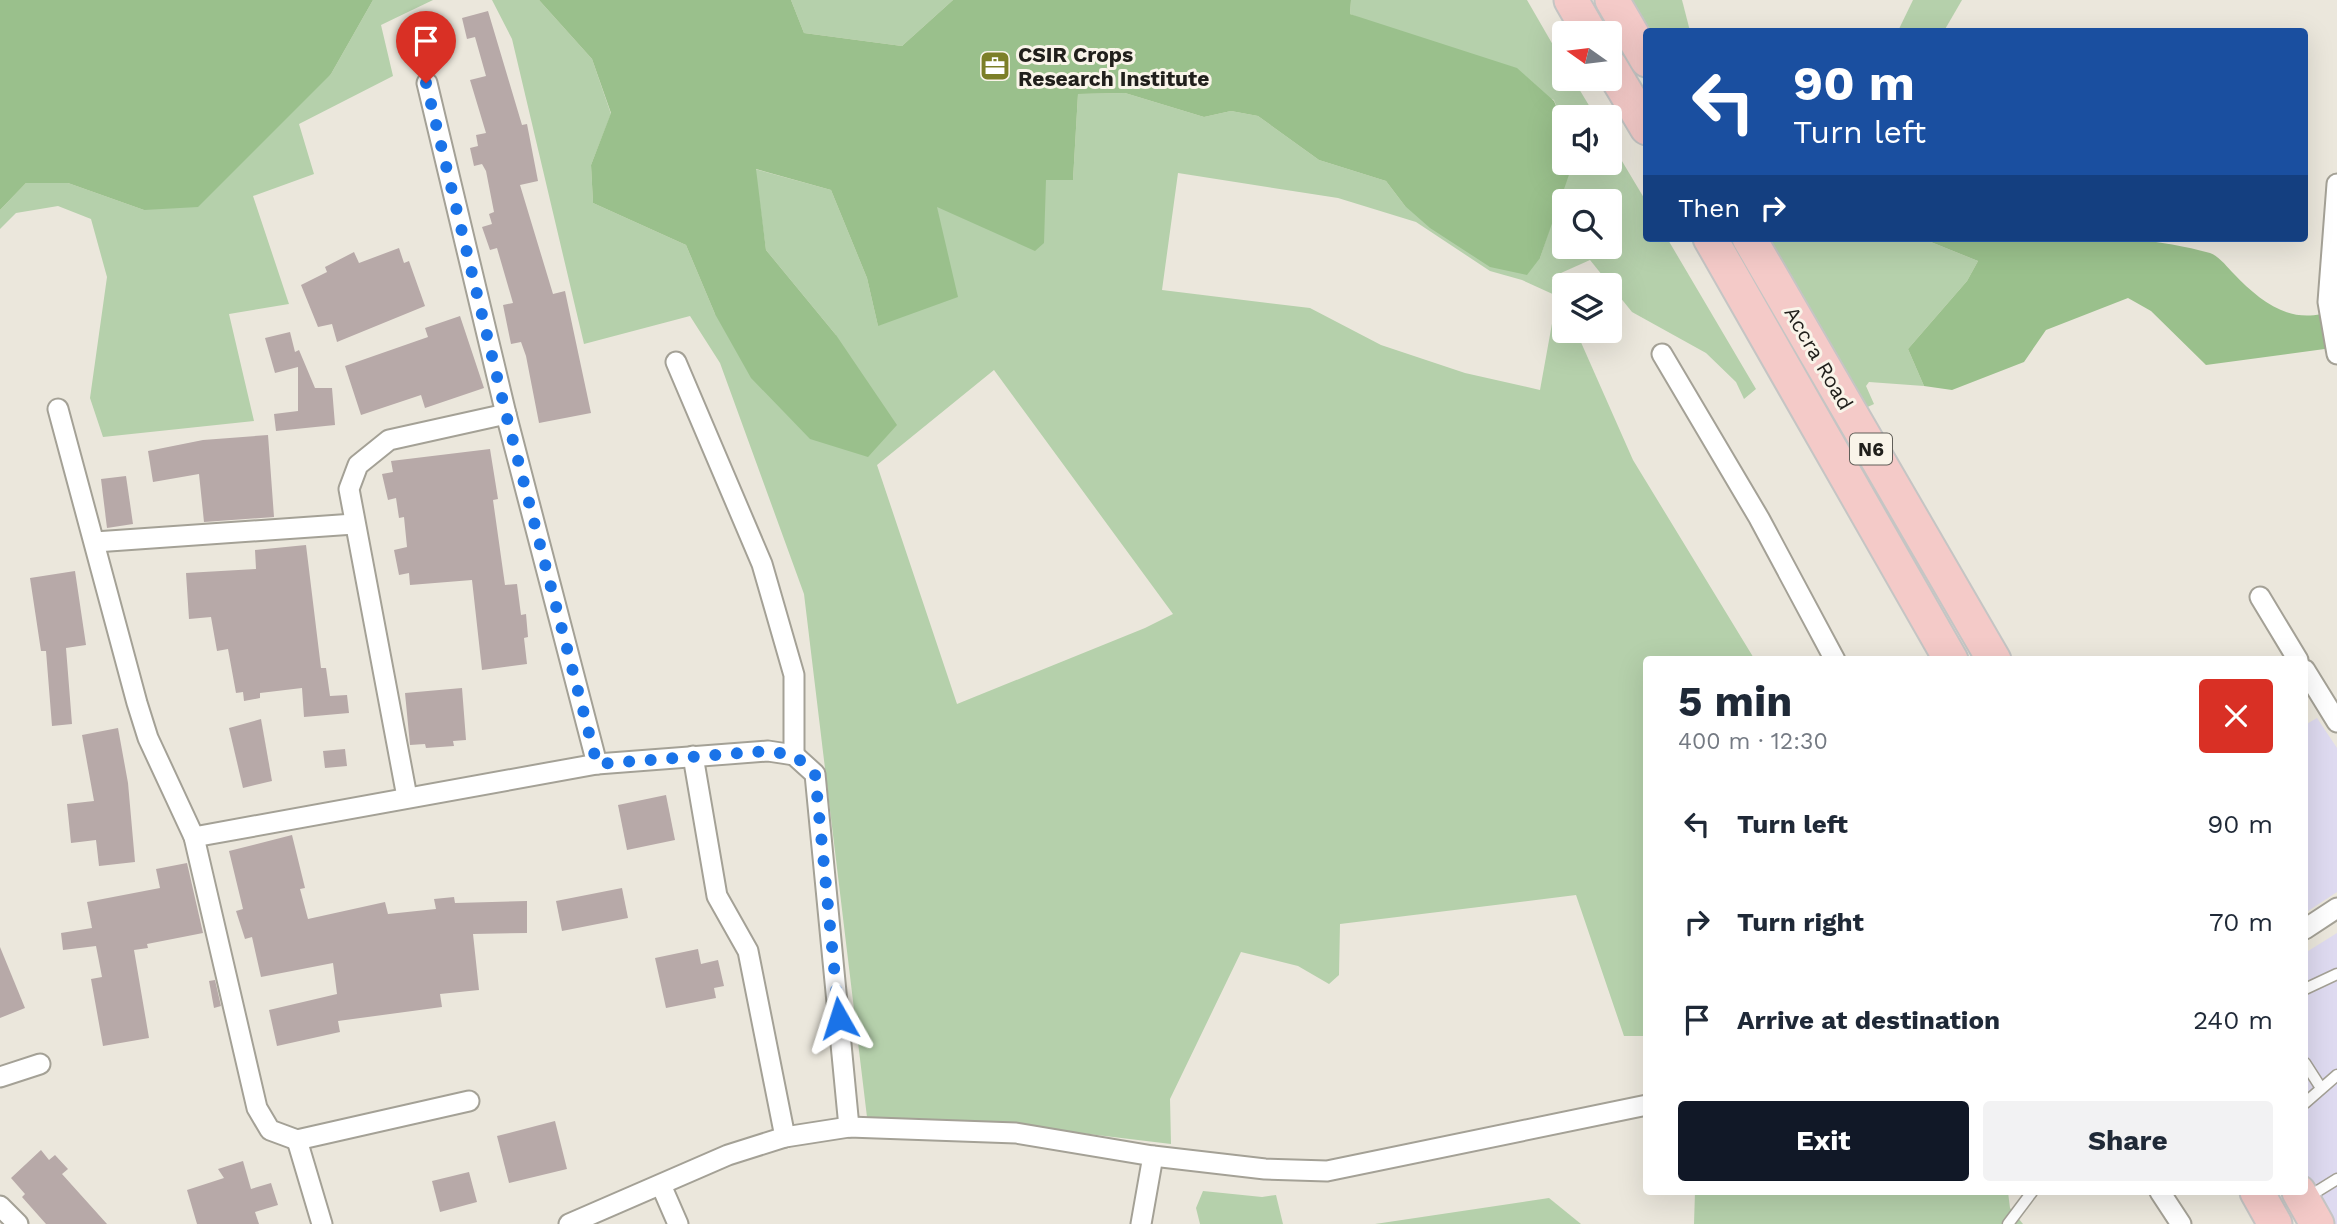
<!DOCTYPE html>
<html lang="en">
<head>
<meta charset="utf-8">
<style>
	body { margin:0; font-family:"Work Sans",sans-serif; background:#f2f2f3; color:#1f2937; height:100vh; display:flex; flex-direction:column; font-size:26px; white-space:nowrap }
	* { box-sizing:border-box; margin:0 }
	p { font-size:23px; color:#747a83 }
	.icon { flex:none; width:38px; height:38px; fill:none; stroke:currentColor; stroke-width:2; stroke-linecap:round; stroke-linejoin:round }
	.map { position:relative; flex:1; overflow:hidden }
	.drawer { position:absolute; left:1643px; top:656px; width:665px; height:539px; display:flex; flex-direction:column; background:#fff; border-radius:7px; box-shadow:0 7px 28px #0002 }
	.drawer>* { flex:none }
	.hud { position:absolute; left:1643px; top:28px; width:665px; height:214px; border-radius:7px; box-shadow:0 7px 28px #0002; background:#1a4fa0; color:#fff; overflow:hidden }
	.needle { width:46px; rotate:284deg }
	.fabs { position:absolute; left:1552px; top:21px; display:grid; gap:14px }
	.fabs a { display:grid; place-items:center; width:70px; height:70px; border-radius:7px; background:#fff; box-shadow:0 7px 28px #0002; font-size:35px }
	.pin { position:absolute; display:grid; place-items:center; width:60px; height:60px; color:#fff; margin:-72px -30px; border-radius:50% 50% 50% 0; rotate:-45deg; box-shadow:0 0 7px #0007 }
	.pin .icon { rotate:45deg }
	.me { position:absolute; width:77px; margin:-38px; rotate:354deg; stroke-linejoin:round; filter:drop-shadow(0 0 5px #0008) }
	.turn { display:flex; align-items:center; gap:24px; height:147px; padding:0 35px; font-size:32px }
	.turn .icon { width:91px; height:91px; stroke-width:2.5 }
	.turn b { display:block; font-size:49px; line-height:60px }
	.then { display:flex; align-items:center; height:66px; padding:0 35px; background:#0003; gap:14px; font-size:26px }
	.round { display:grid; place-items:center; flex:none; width:74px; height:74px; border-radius:7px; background:#f2f2f3 }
	.headline { display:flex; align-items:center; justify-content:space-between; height:119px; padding:0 35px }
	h1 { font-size:42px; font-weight:700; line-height:52px }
	.button { display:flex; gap:14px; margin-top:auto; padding:14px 35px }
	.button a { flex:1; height:80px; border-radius:7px; background:#111827; color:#fff; font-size:28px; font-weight:700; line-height:80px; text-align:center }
	.button a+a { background:#f2f2f3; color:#1f2937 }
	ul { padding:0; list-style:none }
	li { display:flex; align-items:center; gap:21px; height:98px; padding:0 35px }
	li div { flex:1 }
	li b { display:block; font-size:26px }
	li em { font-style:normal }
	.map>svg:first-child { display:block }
</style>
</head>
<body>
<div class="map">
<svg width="2337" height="1224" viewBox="0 0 2337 1224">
	<rect width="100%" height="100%" fill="#ebe7dc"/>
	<g fill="#dedaf0">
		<path d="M2317,718L2337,748V892L2305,913V725Z"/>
		<path d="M2337,933V1224H2325L2305,1188V953Z"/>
	</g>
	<g fill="#b5d0ab" fill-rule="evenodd">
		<path d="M373,0H433L381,25L393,76L299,124L314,174L253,196L289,304L229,314L254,421L103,437L90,398L107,277L91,219L58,206L16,213L0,229V210L26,183H68L144,210L331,74Z"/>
		<path d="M492,0H539L592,59L611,114L591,165L593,203L686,245L715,314L836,335L766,250L755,169L831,190L867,278L878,326L937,206L979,225L1046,180H1073L1078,94L1125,93L1204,117L1231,111L1258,116L1319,160L1386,181L1405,206L1540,258L1571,163H1610V141L1647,203V238H1667L1756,389L1744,399L1736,382L1706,353L1632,312L1590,260L1552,277L1564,305V331H1576L1633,460L1755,660H1647V1036H1624L1576,895L1340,924L1339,975L1329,984L1298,966L1241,952L1170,1099L1171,1144L990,1122L867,1117L804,594L720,363L690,316L584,344L512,39ZM1178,173L1338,198L1416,222L1490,271L1522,280L1557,296L1540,390L1465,373L1381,345L1310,308L1162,290ZM1564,201H1610V247H1564ZM994,370L1173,614L1145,628L957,704L877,465Z"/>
		<path d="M791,0H953L902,46L804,33Z"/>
		<path d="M1351,0H1527L1564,64V79H1573L1596,117H1564V127L1554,100L1350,14Z"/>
		<path d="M1621,0H1682L1690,31L1647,32Z"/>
		<path d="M1913,0H1962L1944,31H1898Z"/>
		<path d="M1759,238H1921L1978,261L1967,281L1908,349L1924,386L1869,382L1866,386L1874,404L1857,412Z"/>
		<path d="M1203,1191L1262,1197L1276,1195L1283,1224H1200L1196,1208Z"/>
		<path d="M1695,1192H2008L2010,1208L2023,1224H1694Z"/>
		<path d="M1549,1198L1581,1224H1375Z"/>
	</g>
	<g fill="#9ac08c">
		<path d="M0,0H373L331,74L198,207L144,210L68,183H26L0,210Z"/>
		<path d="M539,0H791L804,33L902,46L953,0H1351L1350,14L1517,68L1554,101L1564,127V163H1571V169L1540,258L1527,275L1490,267L1430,228L1405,206L1386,181L1319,160L1258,116L1231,111L1204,117L1125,93L1078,94L1073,180H1046L1044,243L1035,251L937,207L958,297L878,326L867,278L831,190L756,169L766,250L836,335L897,425L868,457L810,439L751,378L715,314L686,245L593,203L591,165L611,113L592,59Z"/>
		<path d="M1921,238C2016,238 2118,227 2210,253C2219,256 2227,267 2234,274C2258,299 2286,322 2321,314L2332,348L2206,365L2151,311L2128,298L2046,330L2024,362L1952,390L1924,386L1908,349L1967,281L1978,261Z"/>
	</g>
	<g fill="#b7a9a8">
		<path d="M488,11L522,125L527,124L538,181L520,185L553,294L565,291L591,413L539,423L526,356L521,342L511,344L503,305L513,303L497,248L490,250L482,227L492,224L489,214L494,212L486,171L482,164L474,166L470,148L478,146L476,135L486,133L470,80L486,76L475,37L467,39L462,18Z"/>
		<path d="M399,248L404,263L409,261L425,306L337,342L332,324L318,327L301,285L327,272L325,267L354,252L359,263Z"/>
		<path d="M460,316L484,388L425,408L421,395L361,415L345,366L428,337L425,328Z"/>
		<path d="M290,332L295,352L299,350L315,388H332L335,425L276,431L274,414L298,411V367L275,373L265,338Z"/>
		<path d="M268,435L274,517L204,522L199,474L153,482L148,451L203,440Z"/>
		<path d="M490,449L498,499L493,500L505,585L517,584L521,615L526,614L528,637L524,638L527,664L482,670L472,580L410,585L409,573L399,575L394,550L407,547L404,517L399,518L396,498L388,500L382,474L393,472L391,461Z"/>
		<path d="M126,476L133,524L107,528L101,479Z"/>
		<path d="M306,545L321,668H326L330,696L347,695L349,713L304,717L302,688L260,693V698L244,701L243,692L236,693L228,649L217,651L211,617L189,619L186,573L256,569L255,550Z"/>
		<path d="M75,571L86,645L66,648L72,724L52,726L46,651H41L30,578Z"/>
		<path d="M462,688L466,740L453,741L454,746L426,748L425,744L410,745L405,693Z"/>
		<path d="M261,719L272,781L243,788L229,728Z"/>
		<path d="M118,728L128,783L135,862L99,866L96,840L71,843L67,804L94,801L82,735Z"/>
		<path d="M345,749L347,766L325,768L323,751Z"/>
		<path d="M666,795L675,840L627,850L618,805Z"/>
		<path d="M292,835L305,888L300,889L308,919L385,902L388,914L436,909L434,899L454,897L455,903L527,901V933L473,934L479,990L440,994L442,1007L338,1021L340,1032L277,1046L269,1010L337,994L333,963L261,977L252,937L245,939L236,911L243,909L229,851Z"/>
		<path d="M187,863L203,933L147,944L148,948L134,950L149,1038L103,1046L91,979L102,977L96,946L63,950L61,933L92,928L87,902L160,888L156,869Z"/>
		<path d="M622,888L628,918L562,931L556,901Z"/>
		<path d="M0,947L25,1008L0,1018Z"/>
		<path d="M698,949L701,964L718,960L724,986L714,988L716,998L666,1008L655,958Z"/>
		<path d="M215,980L221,1006L214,1008L209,981Z"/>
		<path d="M555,1121L567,1169L509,1183L497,1136Z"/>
		<path d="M41,1150L49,1160L55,1155L68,1169L62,1174L107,1224H46L22,1197L25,1194L11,1178Z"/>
		<path d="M243,1161L251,1189L271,1183L278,1205L255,1212L259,1224H197L187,1190L224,1178L218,1169Z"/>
		<path d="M469,1172L477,1202L440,1212L432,1181Z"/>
	</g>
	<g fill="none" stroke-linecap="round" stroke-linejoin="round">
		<g stroke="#a4a196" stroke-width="13">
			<g id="service">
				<path d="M2305,989L2337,974"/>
				<path d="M2305,1063L2321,1088"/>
				<path d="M2305,1103L2337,1075"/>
				<path d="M2308,1197L2337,1179"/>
				<path d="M2008,1224L2032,1192"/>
			</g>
		</g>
		<g stroke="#a4a196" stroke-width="23">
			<g id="minor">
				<path d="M427,83L506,414L597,764"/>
				<path d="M2337,184L2328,302L2337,354"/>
				<path d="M1662,354L1759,518L1835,660"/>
				<path d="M676,362L762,564L794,675V755"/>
				<path d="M58,409L137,703L148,738L194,837L257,1108L270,1130L297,1140L469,1101"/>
				<path d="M95,542L354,524"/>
				<path d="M2260,597L2298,660"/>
				<path d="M2305,670L2337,722"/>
				<path d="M693,756L717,896L748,951L785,1137"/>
				<path d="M407,797L349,489L358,465L389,440L506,414"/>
				<path d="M194,837L597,764L768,751L794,755L815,774L849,1127"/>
				<path d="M2305,929L2337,908"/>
				<path d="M0,1077L40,1064"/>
				<path d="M297,1140L322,1224"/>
				<path d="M661,1185L678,1224"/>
				<path d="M2160,1192L2181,1224"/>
				<path d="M0,1206L18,1224"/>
				<path d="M569,1224L728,1155L785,1137L849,1127L1016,1133L1153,1156L1265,1169L1327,1171L1647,1105"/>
				<path d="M1141,1224L1153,1156"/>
			</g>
		</g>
		<g stroke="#c5c5c4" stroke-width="37">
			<g id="trunk">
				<path d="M1571,0L1590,33"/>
				<path d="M1612,0L1647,60"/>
				<path d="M1610,66L1647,128"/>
				<path d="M1710,238L1951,660"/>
				<path d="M1749,238L1994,660"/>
				<path d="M2257,1192L2275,1224"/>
				<path d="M2299,1192L2317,1224"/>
			</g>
		</g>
		<use href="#service" stroke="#fff" stroke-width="10"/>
		<use href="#minor" stroke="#fff" stroke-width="19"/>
		<use href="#trunk" stroke="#f4cac8" stroke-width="33"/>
	</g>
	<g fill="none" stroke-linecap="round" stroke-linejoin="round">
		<path stroke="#1a73e8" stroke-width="12" stroke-dasharray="0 21.6" d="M426,83L506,414L597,764L768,751C790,754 801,757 815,774L839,1018"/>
	</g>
	<defs>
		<g id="office-square" transform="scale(1.575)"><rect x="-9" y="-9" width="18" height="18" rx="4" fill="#7c7f28" stroke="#f9f4e9"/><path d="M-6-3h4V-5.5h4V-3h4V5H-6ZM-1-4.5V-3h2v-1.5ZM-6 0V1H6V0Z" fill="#fff"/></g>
	</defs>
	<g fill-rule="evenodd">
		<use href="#office-square" x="995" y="66"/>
	</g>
	<g text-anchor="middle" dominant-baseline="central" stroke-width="6" stroke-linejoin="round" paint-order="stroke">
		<rect fill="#f9f4e9" stroke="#615f59" stroke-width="2" x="1850" y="433.5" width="42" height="31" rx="5"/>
		<g font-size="19" font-weight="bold" fill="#201f1b">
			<text x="1871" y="449">N6</text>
		</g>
		<g font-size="21" font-weight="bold" fill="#201f1b" stroke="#f9f4e9" text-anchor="start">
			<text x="1018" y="54">CSIR Crops<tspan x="1018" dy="24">Research Institute</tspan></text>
		</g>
		<g font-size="21" fill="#201f1b" stroke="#f9f4e9">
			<text transform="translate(1819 358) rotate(60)">Accra Road</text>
		</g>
	</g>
</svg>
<div class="fabs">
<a><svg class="needle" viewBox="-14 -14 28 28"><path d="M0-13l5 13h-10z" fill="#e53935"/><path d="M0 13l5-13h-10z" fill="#747a83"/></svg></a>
<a><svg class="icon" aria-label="sound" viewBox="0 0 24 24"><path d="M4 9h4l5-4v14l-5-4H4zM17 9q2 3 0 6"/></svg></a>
<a><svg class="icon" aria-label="search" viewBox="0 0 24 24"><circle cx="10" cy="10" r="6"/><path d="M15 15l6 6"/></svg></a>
<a><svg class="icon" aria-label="layers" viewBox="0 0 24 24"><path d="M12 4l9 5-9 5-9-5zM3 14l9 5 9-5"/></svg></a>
</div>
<div class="pin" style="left:426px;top:83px;background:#d93025"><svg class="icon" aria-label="arrive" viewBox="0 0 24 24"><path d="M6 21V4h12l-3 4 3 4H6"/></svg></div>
<svg class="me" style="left:839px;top:1018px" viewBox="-20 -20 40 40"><path d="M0-17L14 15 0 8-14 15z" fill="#1a73e8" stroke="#fff" stroke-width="4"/></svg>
<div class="hud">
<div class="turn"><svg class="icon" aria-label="left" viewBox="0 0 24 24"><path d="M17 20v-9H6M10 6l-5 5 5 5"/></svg><div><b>90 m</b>Turn left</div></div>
<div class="then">Then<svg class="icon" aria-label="right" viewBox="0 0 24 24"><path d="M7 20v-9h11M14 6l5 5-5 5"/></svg></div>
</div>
<section class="drawer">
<div class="headline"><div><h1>5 min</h1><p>400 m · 12:30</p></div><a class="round" style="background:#d93025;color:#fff"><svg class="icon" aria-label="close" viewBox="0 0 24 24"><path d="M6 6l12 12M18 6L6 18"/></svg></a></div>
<ul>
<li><svg class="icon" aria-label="left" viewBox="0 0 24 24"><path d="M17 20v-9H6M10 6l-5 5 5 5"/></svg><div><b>Turn left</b></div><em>90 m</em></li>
<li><svg class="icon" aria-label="right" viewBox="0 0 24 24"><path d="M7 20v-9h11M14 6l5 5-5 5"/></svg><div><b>Turn right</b></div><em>70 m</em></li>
<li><svg class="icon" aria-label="arrive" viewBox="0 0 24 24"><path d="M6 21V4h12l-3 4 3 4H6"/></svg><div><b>Arrive at destination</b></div><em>240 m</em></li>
</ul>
<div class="button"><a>Exit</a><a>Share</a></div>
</section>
</div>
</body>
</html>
